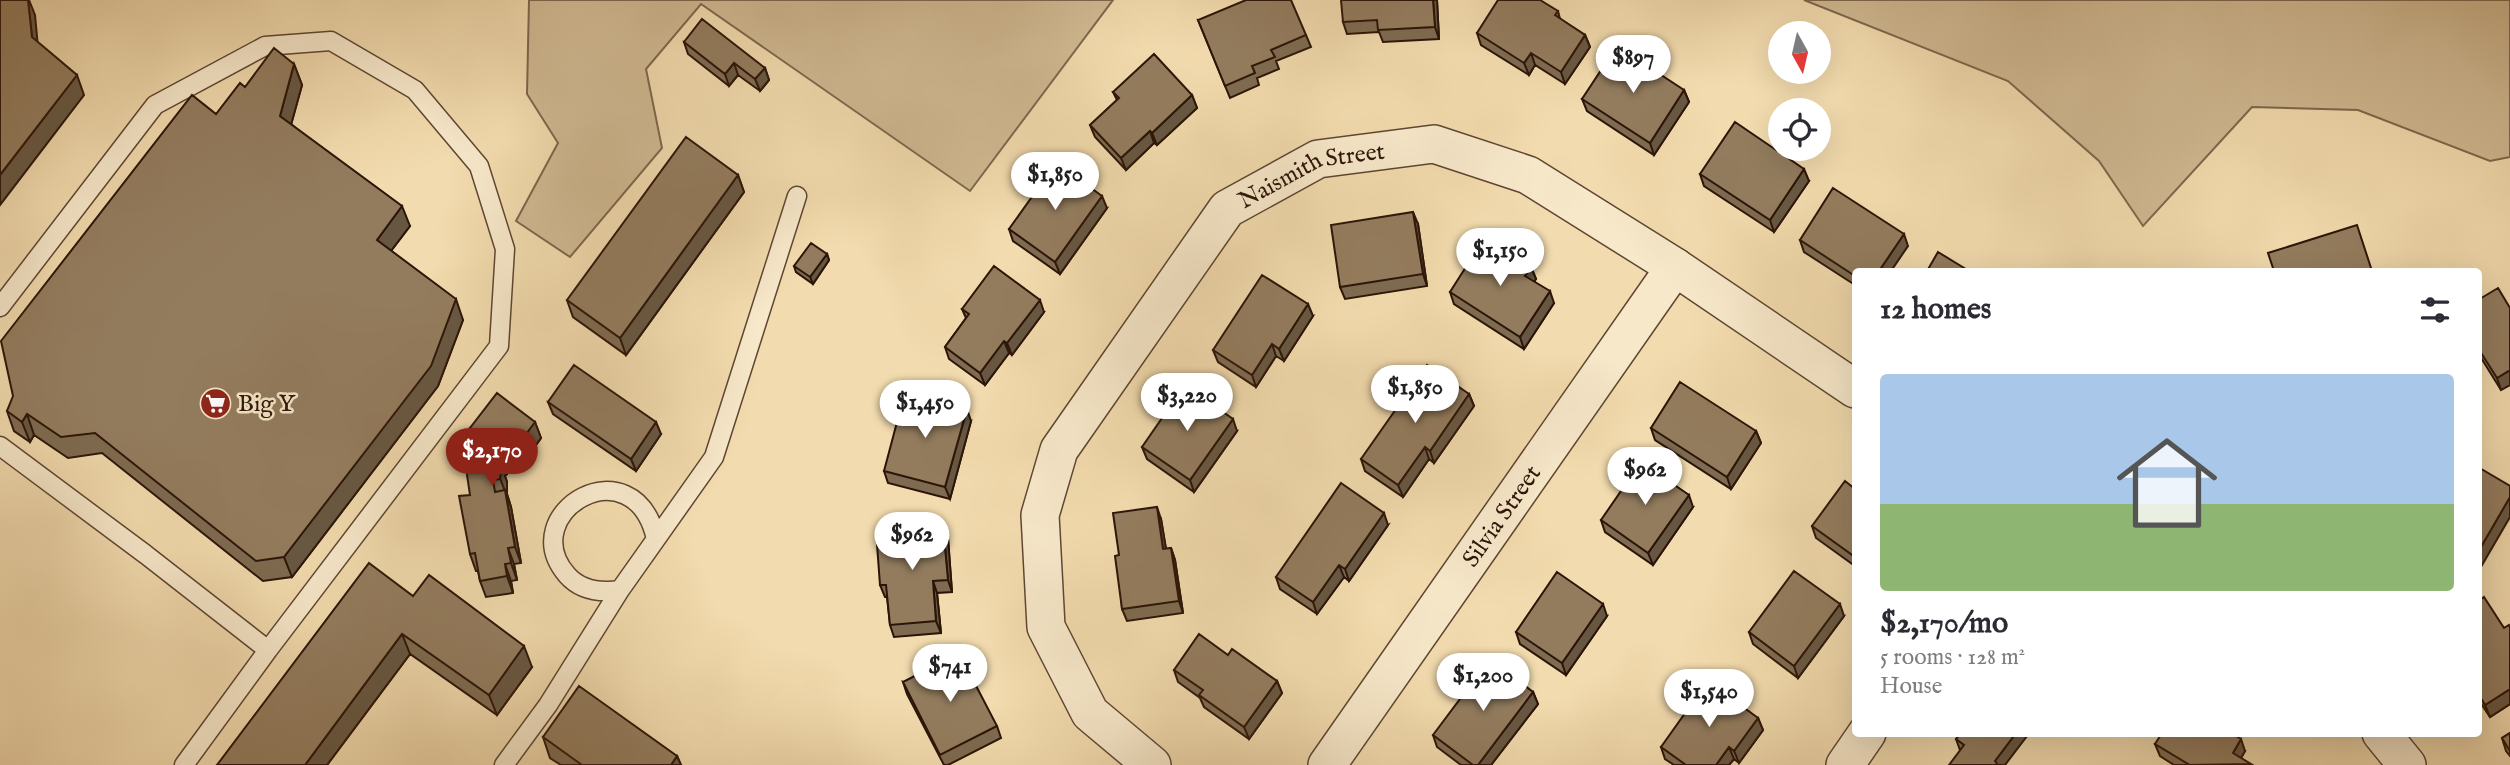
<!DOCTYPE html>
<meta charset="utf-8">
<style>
body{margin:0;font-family:"IM FELL English",serif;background:#f7f7f7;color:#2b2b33;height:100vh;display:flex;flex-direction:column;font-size:26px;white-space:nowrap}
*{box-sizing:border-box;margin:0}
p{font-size:23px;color:#7c7c81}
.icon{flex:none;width:38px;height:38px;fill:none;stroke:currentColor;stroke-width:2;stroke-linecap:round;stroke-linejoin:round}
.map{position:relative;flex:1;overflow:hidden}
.panel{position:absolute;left:1852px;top:268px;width:630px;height:469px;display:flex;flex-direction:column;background:#fff;border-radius:7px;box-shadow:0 7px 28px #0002}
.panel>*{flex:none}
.needle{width:46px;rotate:172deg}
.tools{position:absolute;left:1768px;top:21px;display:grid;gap:14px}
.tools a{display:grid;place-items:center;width:63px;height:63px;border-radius:50%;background:#fff;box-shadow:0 7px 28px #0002;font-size:35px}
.price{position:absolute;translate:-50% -60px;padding:0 16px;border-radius:24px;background:#fff;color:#222;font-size:23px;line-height:46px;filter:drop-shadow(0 2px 4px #0008)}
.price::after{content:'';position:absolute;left:50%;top:42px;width:21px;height:16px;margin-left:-10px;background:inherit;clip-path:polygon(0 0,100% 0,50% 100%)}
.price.on{background:#8f2418;color:#fff}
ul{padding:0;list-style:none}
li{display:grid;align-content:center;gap:14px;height:371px;padding:0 28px}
li span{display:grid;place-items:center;height:217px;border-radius:7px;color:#555}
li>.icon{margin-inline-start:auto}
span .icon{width:126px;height:126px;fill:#fffc;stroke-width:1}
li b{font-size:30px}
h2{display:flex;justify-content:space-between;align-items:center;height:84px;padding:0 28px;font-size:30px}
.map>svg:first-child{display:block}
</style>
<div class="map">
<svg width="2510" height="765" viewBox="0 0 2510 765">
<rect width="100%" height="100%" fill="#f2dbae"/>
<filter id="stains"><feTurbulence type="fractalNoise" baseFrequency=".00286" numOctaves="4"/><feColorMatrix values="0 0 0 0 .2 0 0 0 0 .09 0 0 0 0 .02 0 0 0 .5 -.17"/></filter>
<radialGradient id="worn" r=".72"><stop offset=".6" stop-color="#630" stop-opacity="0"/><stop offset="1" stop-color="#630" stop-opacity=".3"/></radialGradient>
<path fill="#d0b992" stroke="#7e674d" stroke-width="2" d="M529,0h584l-143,191 -269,-187 -55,65 16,79 -92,109 -54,-36 42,-78 -31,-49z
M1804,0h706v157l-20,4 -132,-51 -106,-3 -109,119 -44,-65 -91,-80z"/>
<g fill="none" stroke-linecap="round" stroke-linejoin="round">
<defs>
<path id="service" d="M0,307l155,-202 110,-59 66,-5 84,49 64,76 26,83 -6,97 -231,304
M0,446l145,108 123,96 -84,115
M620,590c-20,3 -39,1 -53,-15 -54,-63 67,-133 89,-36
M504,765l44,-60 72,-115 94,-133 83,-261"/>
<g id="minor">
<path d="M2381,733l26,32"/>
<path id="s1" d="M1152,765l-62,-52 -44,-86 -6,-112 19,-65 168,-241 91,-50 116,-15 94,31 147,92 180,122"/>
<path id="s2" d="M1327,765l348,-498"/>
<path d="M1845,765l22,-32"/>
</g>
</defs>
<use href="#service" stroke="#5e4632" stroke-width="21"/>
<use href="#minor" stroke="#5e4632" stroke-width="40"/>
<use href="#service" stroke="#f7e8ca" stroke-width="18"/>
<use href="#minor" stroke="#f7e8ca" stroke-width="37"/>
</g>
<path fill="#7e6b51" stroke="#2c1508" stroke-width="2" d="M1437,0l2,39 -56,3 -4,-10 -32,2 -4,-12z
M1558,11l2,8 25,16 5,12 -25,37 -30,-19 -6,10 -48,-30 -4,-12z
M1198,20l108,15 5,12 -35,14 3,8 -22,9 2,7 -29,13z
M684,42l81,26 4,12 -9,11 -22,-16 -9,11 -41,-32z
M294,64l8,21 -11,39 119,102 -19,25 72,69 -25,66 -146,191 -29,4 -161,-128 -34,5 -34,-23 -4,7 -16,-11 -7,-20 238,-324z
M1684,90l5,12 -35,53 -67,-44 -5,-12z
M1113,92l79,3 5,13 -40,37 -3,-2 -28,27 -31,-33 -5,-12 27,-25z
M1700,174l109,7 -35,51 -70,-46z
M738,175l6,17 -118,163 -53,-38 -6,-17z
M1107,208l-47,66 -47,-33 -4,-12z
M1418,224l9,62 -82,13 -5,-12z
M1800,240l108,6 -53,25v14l-51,-33z
M827,254l2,6 -16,24 -17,-12 -2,-6z
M1531,267l5,12 -2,2 20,22 -30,46 -70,-45 -4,-12z
M2478,300l23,90 -23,-37z
M962,309l82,3 -32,43 -3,-2 -24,32 -36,-26 -4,-12 21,-29z
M1313,316l-29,45 -8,-5 -20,31 -38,-25 -5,-12z
M1469,394l5,12 -40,57 -5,-4 -26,38 -38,-26 -4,-12z
M548,402l113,32 -25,37 -83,-57z
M971,421l-21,78 -62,-16 -4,-12z
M535,422l6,16 -24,33 -4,-4 -8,9 2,6v12l4,13 10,56 -7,1 3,16 -6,1 2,12 -27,4 -6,-16 -2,-10h-2l-6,-17v-59l8,-49 -2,-2 -6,-16z
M1651,428l105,3 5,12 -30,46 -76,-49z
M1237,431l-43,61 -47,-33 -5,-12z
M1855,489v77l-39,-28 -4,-12z
M1693,507l-40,58 -48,-33 -4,-12z
M1161,519l5,30 5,-1 4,12 8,53 -56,8 -5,-12 -3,-54z
M1388,525l-39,56 -5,-4 -27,37 -37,-25 -4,-12z
M943,526l5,12 4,54 -15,1 4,40 -47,4 -4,-12 -3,-28h-2l-5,-12z
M413,596l119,71 -35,48 -87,-61 -83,111h-110z
M2478,601l26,27 6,-1v77l-20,13 -12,-18z
M1607,616l-41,59 -46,-31 -4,-12z
M1844,616l-46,62 -45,-34 -4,-12z
M1228,655l49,26 5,12 -33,46 -45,-32 -4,-9 -22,-16 -4,-12z
M903,682l94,44 4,12 -53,27h-4l-37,-71z
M1533,692l5,12 -47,61h-30l-24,-18 -4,-12z
M1758,718l5,12 -24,33 -5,-4 -5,6h-55l-9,-6 -4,-12z
M1961,733h65l1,3 -67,14 -4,-11z
M2510,733v23l-4,-5 -4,-13z
M543,737l134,19 4,9h-120l-11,-7z
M2155,744l90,7 -4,7 10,7h-77l-14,-9z"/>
<path fill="#675742" stroke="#2c1508" stroke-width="2" d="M28,0h1l6,15 4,43 -7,-21z
M1433,0h4l2,39 -4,-12z
M1585,35l5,12 -25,37 -4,-12z
M1531,53l4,12 -6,10 -5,-12z
M734,63l4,12 -9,11 -4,-12z
M294,64l8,21 -14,51 -8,-20z
M765,68l4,12 -9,11 -5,-12z
M77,75l7,20 -84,110v-30z
M1684,90l5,12 -35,53 -4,-12z
M1192,95l5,13 -40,37 -5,-12z
M1150,131l4,12 -28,27 -5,-12z
M1804,169l5,12 -35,51 -4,-12z
M738,175l6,17 -118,163 -6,-17z
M1102,196l5,12 -47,66 -5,-12z
M402,206l8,20 -26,34 -7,-20z
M1413,212l5,12 9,62 -4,-12z
M1904,234l4,12 -17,25h-12z
M827,254l2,6 -16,24 -3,-7z
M1531,267l5,12 -6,9 -5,-12z
M1550,291l4,12 -30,46 -4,-12z
M456,299l7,21 -25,66 -146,191 -8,-20z
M1040,300l4,12 -32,43 -5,-12z
M1308,304l5,12 -29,45 -5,-12z
M1004,341l5,12 -24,32 -5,-12z
M1272,344l4,12 -20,31 -4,-12z
M2510,370v15l-9,5 -4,-12z
M1469,394l5,12 -40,57 -4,-12z
M967,409l4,12 -21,78 -5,-12z
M27,414l7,21 -4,7 -8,-20z
M1233,419l4,12 -43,61 -4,-12z
M535,422l6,16 -24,33 -6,-17z
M656,422l5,12 -25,37 -5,-12z
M1756,431l5,12 -30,46 -4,-12z
M1425,447l4,12 -26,38 -5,-12z
M507,450l6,17 -8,9 2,6v12l4,13 10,56 -6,-16 -9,-53 -11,-29z
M1689,495l4,12 -40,58 -5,-12z
M2510,497v20l-32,55v-20z
M1157,507l4,12 7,42 -5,-12z
M1384,513l4,12 -39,56 -4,-12z
M943,526l5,12 4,54 -4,-12z
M508,548l6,16 3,16 -6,-17z
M1171,548l4,12 8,53 -4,-12z
M505,564l6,17 2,12 -6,-17z
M1339,565l5,12 -27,37 -4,-12z
M933,581l4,12 4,40 -5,-12z
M1603,604l4,12 -41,59 -4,-12z
M1840,604l4,12 -46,62 -4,-12z
M402,634l8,20 -83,111h-22z
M524,646l8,21 -35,48 -8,-20z
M1277,681l5,12 -33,46 -5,-12z
M2510,689v15l-20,13 -5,-12z
M1533,692l5,12 -47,61h-13z
M1758,718l5,12 -24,33 -5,-12z
M2016,733h10l1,3 -22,29h-9l-1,-4z
M2241,739l4,12 -8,14 -4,-12z
M1729,747l5,12 -5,6h-13z
M677,756l4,9h-10z"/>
<path fill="#937c5e" stroke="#2c1508" stroke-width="2" d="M0,0h28l4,37 45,38 -77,100z
M1246,0h45l15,35 -35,15 4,7 -23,9 3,7 -30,13 -27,-66z
M1341,0h92l2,27 -57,3 -1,-10 -34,2z
M1498,0h42l18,11 -3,4 30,20 -24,37 -30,-19 -7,10 -47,-30z
M702,19l63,49 -10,11 -21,-16 -9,11 -41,-32z
M1617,46l67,44 -34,53 -68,-44z
M274,48l20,16 -14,52 122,90 -25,34 79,59 -25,67 -147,191 -28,4 -161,-128 -34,4 -34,-23 -5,8 -15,-11 6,-15 -12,-55 191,-246 24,19 24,-31 5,4z
M1154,54l38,41 -40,38 -2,-2 -29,27 -31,-33 29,-27 -6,-6z
M1735,122l69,47 -34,51 -70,-46z
M686,137l52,38 -118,163 -53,-38z
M1056,163l46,33 -47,66 -46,-33z
M1833,188l71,46 -25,37h-24v5l-55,-36z
M1413,212l10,62 -83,13 -9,-62z
M2357,225l15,46h-98l-6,-18z
M1485,237l46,30 -6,9 25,15 -30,46 -70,-45z
M811,243l16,11 -17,23 -16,-11z
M1938,252l31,19h-42z
M994,266l46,34 -33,43 -3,-2 -24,32 -35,-26 24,-33 -7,-5z
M1262,275l46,29 -29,45 -7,-5 -20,31 -39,-25z
M2498,288l12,20v62l-13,8 -19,-30v-48z
M574,365l82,57 -25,37 -83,-57z
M1427,365l42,29 -39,57 -5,-4 -27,38 -37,-26z
M1680,382l76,49 -29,46 -76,-49z
M1185,385l48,34 -43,61 -48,-33z
M905,392l62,17 -22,78 -61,-16z
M497,393l38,29 -24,32 -4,-4 -12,15h6l-1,14 -7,1 2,12 10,-2 10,57 -7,1 3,15 -6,1 2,12 -27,5 -5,-28 -5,1 -11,-58 11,-1 -3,-20 1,-7 7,-17 9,-13 -14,-10z
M1641,462l48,33 -41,58 -47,-33z
M2478,467l32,19v11l-32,55z
M1845,481l10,8v68l-43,-31z
M1341,483l43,30 -39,56 -6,-4 -26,37 -37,-25z
M1157,507l6,42 8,-1 8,53 -57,8 -7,-53 4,-1 -6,-42z
M943,526l5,54 -15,1 3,40 -46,4 -4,-40h-6l-4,-54z
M369,563l44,33 16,-21 95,71 -35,49 -87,-61 -97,131h-88z
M1794,571l46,33 -46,62 -45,-34z
M1557,572l46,32 -41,59 -46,-31z
M2484,597l20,31 5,-3 1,2v62l-25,16 -7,-12v-92z
M1199,634l29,21 4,-6 45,32 -33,46 -45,-32 4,-5 -29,-20z
M959,653l38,73 -57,29 -37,-73z
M1490,659l43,33 -55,73h-5l-40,-30z
M1708,681l50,37 -24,33 -5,-4 -13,18h-30l-25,-18z
M579,686l98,70 -6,9h-89l-39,-28z
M1961,733h55l-21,28 3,4h-49l15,-20 -8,-6z
M2162,733h69l10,6 -8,14 18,11 -64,1 1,-1 -33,-20z
M2510,733v18l-8,-13z"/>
<defs>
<symbol id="supermarket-disc" viewBox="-11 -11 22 22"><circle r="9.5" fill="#8f2418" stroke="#f7e8ca"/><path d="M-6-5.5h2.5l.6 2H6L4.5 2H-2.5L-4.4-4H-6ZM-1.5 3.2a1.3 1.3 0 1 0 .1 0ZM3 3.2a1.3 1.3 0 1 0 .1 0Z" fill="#fff"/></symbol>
</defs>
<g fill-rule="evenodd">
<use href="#supermarket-disc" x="198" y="386" width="35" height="35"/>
</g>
<g text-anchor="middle" stroke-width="5" stroke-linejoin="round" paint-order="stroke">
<g font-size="24" fill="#2c1508" stroke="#f7e8ca">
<text dy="8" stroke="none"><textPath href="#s1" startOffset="744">Naismith Street</textPath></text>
<text dy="8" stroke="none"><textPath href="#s2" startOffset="304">Silvia Street</textPath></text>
</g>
<g font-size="24" fill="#2c1508" stroke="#f7e8ca" text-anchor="start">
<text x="238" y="411">Big Y</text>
</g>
</g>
<rect width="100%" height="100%" filter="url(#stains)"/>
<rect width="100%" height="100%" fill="url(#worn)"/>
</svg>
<div class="tools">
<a><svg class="needle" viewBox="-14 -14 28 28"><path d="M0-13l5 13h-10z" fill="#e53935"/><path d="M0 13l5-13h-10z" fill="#7c7c81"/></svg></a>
<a><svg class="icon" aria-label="locate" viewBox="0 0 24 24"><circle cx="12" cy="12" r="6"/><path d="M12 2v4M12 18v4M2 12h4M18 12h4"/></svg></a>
</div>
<b class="price" style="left:1633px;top:95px">$897</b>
<b class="price" style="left:1055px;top:212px">$1,850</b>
<b class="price" style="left:1500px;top:288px">$1,150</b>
<b class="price" style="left:1415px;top:425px">$1,850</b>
<b class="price" style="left:1187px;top:433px">$3,220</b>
<b class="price" style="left:925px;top:440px">$1,450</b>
<b class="price on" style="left:492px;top:488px">$2,170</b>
<b class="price" style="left:1645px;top:507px">$962</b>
<b class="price" style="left:912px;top:572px">$962</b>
<b class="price" style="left:950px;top:704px">$741</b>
<b class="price" style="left:1483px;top:713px">$1,200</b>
<b class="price" style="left:1709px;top:729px">$1,540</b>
<section class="panel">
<h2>12 homes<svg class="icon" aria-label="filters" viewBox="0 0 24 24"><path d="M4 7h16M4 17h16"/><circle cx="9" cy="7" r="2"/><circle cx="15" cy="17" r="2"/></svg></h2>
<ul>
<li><span style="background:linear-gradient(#a9c7e8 60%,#8fb573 0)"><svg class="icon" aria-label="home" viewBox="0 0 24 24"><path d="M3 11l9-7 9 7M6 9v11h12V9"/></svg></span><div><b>$2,170/mo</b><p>5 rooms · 128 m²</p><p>House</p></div></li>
</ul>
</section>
</div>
